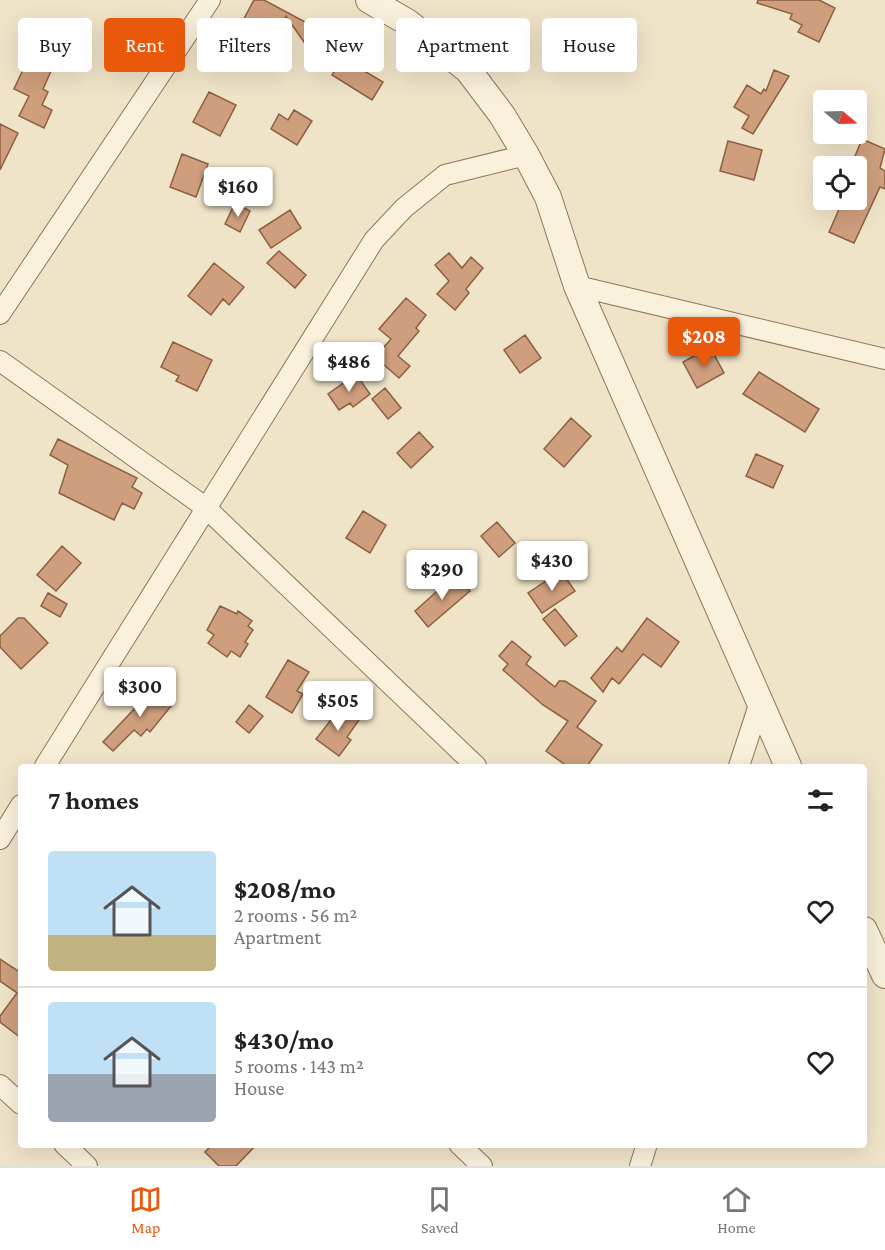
<!DOCTYPE html>
<meta charset="utf-8">
<style>
body{margin:0;font-family:"Crimson Pro",serif;background:#f2f2f2;color:#222;height:100vh;display:flex;flex-direction:column;font-size:22px;white-space:nowrap}
*{box-sizing:border-box;margin:0}
p{font-size:20px;color:#767676}
.icon{flex:none;width:33px;height:33px;fill:none;stroke:currentColor;stroke-width:2;stroke-linecap:round;stroke-linejoin:round}
.map{position:relative;flex:1;overflow:hidden}
.drawer{position:absolute;left:18px;top:764px;width:849px;height:384px;display:flex;flex-direction:column;background:#fff;border-radius:6px;box-shadow:0 6px 24px #0002}
.drawer>*{flex:none}
.top-card{position:absolute;left:18px;top:18px;width:849px;height:54px;display:flex;gap:12px}
.needle{width:39px;rotate:109deg}
.tools{position:absolute;left:813px;top:90px;display:grid;gap:12px}
.tools a{display:grid;place-items:center;width:54px;height:54px;border-radius:6px;background:#fff;box-shadow:0 6px 24px #0002;font-size:30px}
.price{position:absolute;translate:-50% -51px;padding:0 14px;border-radius:6px;background:#fff;color:#222;font-size:20px;line-height:39px;filter:drop-shadow(0 2px 3px #0008)}
.price::after{content:'';position:absolute;left:50%;top:36px;width:18px;height:14px;margin-left:-9px;background:inherit;clip-path:polygon(0 0,100% 0,50% 100%)}
.price.on{background:#ea580c;color:#fff}
ul{padding:0;list-style:none}
li{display:flex;align-items:center;gap:18px;height:150px;padding:0 30px}
li+li{border-top:2px solid #e0e0e0}
li span{display:grid;place-items:center;flex:none;width:168px;height:120px;border-radius:6px;color:#555}
li>.icon{margin-inline-start:auto}
span .icon{width:72px;height:72px;fill:#fffc;stroke-width:1}
li b{font-size:26px}
h2{display:flex;justify-content:space-between;align-items:center;height:72px;padding:0 30px;font-size:26px}
.pill{padding:0 21px;border-radius:6px;background:#fff;box-shadow:0 6px 24px #0002;font-size:21px;line-height:54px}
.pill.on{background:#ea580c;color:#fff}
.tab-bar{display:flex;justify-content:space-around;align-items:center;height:84px;border-top:2px solid #e0e0e0;background:#fff;font-size:16px;color:#767676}
.tab-bar a{display:grid;justify-items:center;gap:3px}
.tab-bar .on{color:#ea580c}
.map>svg:first-child{display:block}
</style>
<div class="map">
<svg width="885" height="1166" viewBox="0 0 885 1166">
<rect width="100%" height="100%" fill="#f0e4c8"/>
<path fill="#cf9f7d" stroke="#8d5f41" stroke-width="1.5" d="M254,0h10l41,22 16,1 5,12 -4,9 -16,1 -20,-29 -21,40 -32,-17z
M758,0h61l16,8 -16,34 -21,-10 4,-7 -12,-6 2,-5 -35,-11z
M29,57l24,10 -10,22 5,3 -6,13 10,5 -8,18 -25,-12 10,-20 -15,-7z
M342,58l41,24 -11,18 -40,-25z
M774,70l15,6 -36,58 -11,-6 7,-12 -15,-9 13,-22 14,9 3,-5 2,2z
M209,92l27,13 -16,31 -27,-14z
M294,110l18,11 -15,24 -26,-16 8,-15 9,6z
M0,124l18,9 -18,37z
M862,139l23,10 -5,19 5,3v18l-5,-2 -26,56 -25,-11 14,-32h13v-34h-5z
M728,141l34,9 -8,30 -34,-9z
M182,154l26,10 -12,33 -26,-10z
M235,203l15,8 -10,21 -15,-8z
M290,210l11,18 -30,20 -12,-18z
M279,251l27,24 -11,13 -28,-25z
M449,253l13,15 9,-11 12,11 -17,21 3,4 -14,17 -18,-16 12,-13 -14,-16z
M214,263l30,24 -15,18 -6,-6 -12,16 -23,-19z
M406,298l20,17 -10,13 3,3 -21,25 12,10 -11,12 -24,-21 16,-18 -12,-10z
M525,335l16,23 -21,15 -16,-23z
M173,342l39,18 -15,31 -21,-10 3,-5 -18,-9z
M710,347l14,26 -27,15 -14,-26z
M759,372l60,37 -14,23 -62,-38z
M356,374l14,20 -17,13 -3,-4 -11,7 -11,-16z
M385,388l16,20 -13,11 -16,-20z
M571,418l20,18 -27,31 -20,-18z
M419,432l14,15 -22,21 -14,-15z
M58,439l79,39 -5,9 10,6 -8,16 -12,-6 -8,17 -55,-27 9,-28 -18,-10z
M756,454l27,12 -10,22 -27,-12z
M363,511l23,14 -16,28 -24,-15z
M497,522l18,21 -16,14 -18,-21z
M62,546l19,17 -25,28 -19,-16z
M561,571l14,20 -33,22 -14,-20z
M455,575l15,16 -42,36 -13,-16z
M48,593l19,11 -7,13 -19,-11z
M220,606l17,8 1,-3 14,10 -4,5 5,4 -8,12 3,2 -8,13 -9,-6 -4,6 -19,-14 6,-8 -7,-5z
M555,609l22,27 -12,10 -22,-27z
M18,618h6l24,25 -27,26 -21,-22v-11z
M647,618l32,24 -18,25 -18,-13 -24,30 -7,-6 -9,14 -12,-14 26,-31 5,5z
M512,641l19,16 -5,7 29,23 4,-6h6l31,20 -19,26 25,18 -15,21h-20l-21,-15 22,-30 -25,-16 -40,-35 5,-6 -9,-8z
M288,660l21,12 -12,19 6,3 -11,19 -26,-16z
M150,685l21,21 -21,26 -3,-3 -6,7 -7,-6 -21,21 -10,-9 35,-37 -4,-3z
M249,705l14,11 -14,17 -13,-11z
M341,707l18,13 -12,17 4,3 -12,16 -23,-17z
M0,959l21,14v65l-21,-16v-6l17,-23 -17,-12z
M213,1144h44l-21,22h-17l-14,-14z"/>
<g fill="none" stroke-linecap="round" stroke-linejoin="round">
<defs>
<path id="minor" d="M577,286l308,73
M0,314l210,-314
M0,361l205,146 271,259
M45,766l329,-526 30,-32 41,-33 81,-20
M739,766l20,-61
M0,839l21,-34
M0,1085l21,19
M64,1144l23,22
M459,1144l23,22
M640,1166l7,-22"/>
<path id="tertiary" d="M369,0l38,22 61,48 34,45 24,40 22,42 29,89 211,480
M864,930l21,45"/>
</defs>
<use href="#minor" stroke="#8d765c" stroke-width="22"/>
<use href="#tertiary" stroke="#8d765c" stroke-width="28"/>
<use href="#minor" stroke="#faf1dc" stroke-width="20"/>
<use href="#tertiary" stroke="#faf1dc" stroke-width="26"/>
</g>
</svg>
<div class="tools">
<a><svg class="needle" viewBox="-14 -14 28 28"><path d="M0-13l5 13h-10z" fill="#e53935"/><path d="M0 13l5-13h-10z" fill="#767676"/></svg></a>
<a><svg class="icon" aria-label="locate" viewBox="0 0 24 24"><circle cx="12" cy="12" r="6"/><path d="M12 2v4M12 18v4M2 12h4M18 12h4"/></svg></a>
</div>
<b class="price" style="left:238px;top:218px">$160</b>
<b class="price on" style="left:704px;top:368px">$208</b>
<b class="price" style="left:349px;top:393px">$486</b>
<b class="price" style="left:552px;top:592px">$430</b>
<b class="price" style="left:442px;top:601px">$290</b>
<b class="price" style="left:140px;top:718px">$300</b>
<b class="price" style="left:338px;top:732px">$505</b>
<div class="top-card">
<a class="pill">Buy</a>
<a class="pill on">Rent</a>
<a class="pill">Filters</a>
<a class="pill">New</a>
<a class="pill">Apartment</a>
<a class="pill">House</a>
</div>
<section class="drawer">
<h2>7 homes<svg class="icon" aria-label="filters" viewBox="0 0 24 24"><path d="M4 7h16M4 17h16"/><circle cx="9" cy="7" r="2"/><circle cx="15" cy="17" r="2"/></svg></h2>
<ul>
<li><span style="background:linear-gradient(#bfe0f5 70%,#c2b280 0)"><svg class="icon" aria-label="home" viewBox="0 0 24 24"><path d="M3 11l9-7 9 7M6 9v11h12V9"/></svg></span><div><b>$208/mo</b><p>2 rooms · 56 m²</p><p>Apartment</p></div><svg class="icon" aria-label="heart" viewBox="0 0 24 24"><path d="M12 20l-8-8c-3-5 5-10 8-4 3-6 11-1 8 4z"/></svg></li>
<li><span style="background:linear-gradient(#bfe0f5 60%,#9aa5b1 0)"><svg class="icon" aria-label="home" viewBox="0 0 24 24"><path d="M3 11l9-7 9 7M6 9v11h12V9"/></svg></span><div><b>$430/mo</b><p>5 rooms · 143 m²</p><p>House</p></div><svg class="icon" aria-label="heart" viewBox="0 0 24 24"><path d="M12 20l-8-8c-3-5 5-10 8-4 3-6 11-1 8 4z"/></svg></li>
</ul>
</section>
</div>
<nav class="tab-bar">
<a class="on"><svg class="icon" aria-label="map" viewBox="0 0 24 24"><path d="M3 6l6-2 6 2 6-2v14l-6 2-6-2-6 2zM9 4v14M15 6v14"/></svg>Map</a>
<a><svg class="icon" aria-label="saved" viewBox="0 0 24 24"><path d="M7 4h10v16l-5-4-5 4z"/></svg>Saved</a>
<a><svg class="icon" aria-label="home" viewBox="0 0 24 24"><path d="M3 11l9-7 9 7M6 9v11h12V9"/></svg>Home</a>
</nav>
